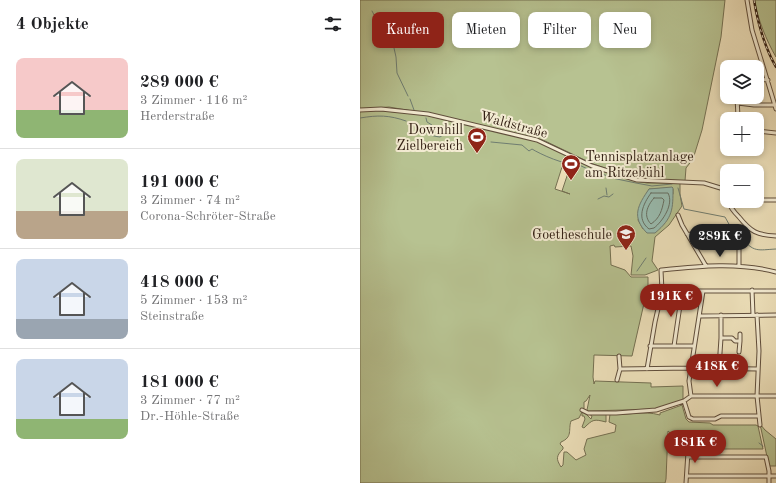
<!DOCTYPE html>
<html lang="de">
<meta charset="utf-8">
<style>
body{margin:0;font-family:"Old Standard TT",serif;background:#f2f2f2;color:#202124;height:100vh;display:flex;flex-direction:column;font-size:15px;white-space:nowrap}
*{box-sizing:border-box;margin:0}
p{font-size:13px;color:#757577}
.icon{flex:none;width:22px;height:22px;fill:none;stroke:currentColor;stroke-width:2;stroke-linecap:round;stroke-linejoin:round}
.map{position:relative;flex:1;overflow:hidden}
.panel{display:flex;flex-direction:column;background:#fff;width:360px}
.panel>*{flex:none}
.banner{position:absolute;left:12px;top:12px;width:344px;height:36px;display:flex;gap:8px}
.buttons{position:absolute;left:360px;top:60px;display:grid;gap:8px}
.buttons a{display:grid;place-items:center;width:44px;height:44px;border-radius:8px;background:#fff;box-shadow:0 2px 6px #0003;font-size:20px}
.price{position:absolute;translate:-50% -34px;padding:0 9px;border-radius:14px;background:#8f2418;color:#fff;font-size:13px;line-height:26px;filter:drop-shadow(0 1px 2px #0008)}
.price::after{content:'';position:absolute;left:50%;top:24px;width:12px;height:9px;margin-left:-6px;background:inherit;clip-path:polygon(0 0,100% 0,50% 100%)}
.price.selected{background:#222;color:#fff}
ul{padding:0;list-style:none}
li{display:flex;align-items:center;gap:12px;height:100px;padding:0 16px}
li+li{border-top:1px solid #e0e0e0}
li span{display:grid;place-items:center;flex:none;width:112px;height:80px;border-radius:8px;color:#555}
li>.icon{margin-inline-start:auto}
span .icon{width:48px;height:48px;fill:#fffc;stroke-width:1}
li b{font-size:17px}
h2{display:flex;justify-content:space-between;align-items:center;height:48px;padding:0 16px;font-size:17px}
.chip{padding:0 14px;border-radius:8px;background:#fff;box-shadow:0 2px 6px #0003;font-size:14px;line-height:36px}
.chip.selected{background:#8f2418;color:#fff}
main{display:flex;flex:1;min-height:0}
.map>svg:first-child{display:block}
</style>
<main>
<section class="panel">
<h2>4 Objekte<svg class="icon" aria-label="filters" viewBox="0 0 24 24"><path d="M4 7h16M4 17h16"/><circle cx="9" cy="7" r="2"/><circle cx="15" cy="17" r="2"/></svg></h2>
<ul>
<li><span style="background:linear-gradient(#f6c9c9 65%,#8fb573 0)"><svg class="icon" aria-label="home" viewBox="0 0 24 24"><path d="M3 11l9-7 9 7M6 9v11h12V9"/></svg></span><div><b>289 000 €</b><p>3 Zimmer · 116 m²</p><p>Herderstraße</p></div></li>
<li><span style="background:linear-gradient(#dfe7d0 65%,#b9a48a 0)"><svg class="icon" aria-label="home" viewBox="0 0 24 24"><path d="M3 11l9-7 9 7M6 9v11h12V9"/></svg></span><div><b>191 000 €</b><p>3 Zimmer · 74 m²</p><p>Corona-Schröter-Straße</p></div></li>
<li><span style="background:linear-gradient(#c9d6e8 75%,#9aa5b1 0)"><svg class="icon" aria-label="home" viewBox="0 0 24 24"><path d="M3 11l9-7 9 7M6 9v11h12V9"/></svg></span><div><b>418 000 €</b><p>5 Zimmer · 153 m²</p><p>Steinstraße</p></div></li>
<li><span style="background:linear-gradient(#c9d6e8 75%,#8fb573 0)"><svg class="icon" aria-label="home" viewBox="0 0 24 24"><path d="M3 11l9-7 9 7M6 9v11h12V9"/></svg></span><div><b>181 000 €</b><p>3 Zimmer · 77 m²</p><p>Dr.-Höhle-Straße</p></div></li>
</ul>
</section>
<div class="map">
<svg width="416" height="483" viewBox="0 0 416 483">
<rect width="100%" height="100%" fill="#ede0ba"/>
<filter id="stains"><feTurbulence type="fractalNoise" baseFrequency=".005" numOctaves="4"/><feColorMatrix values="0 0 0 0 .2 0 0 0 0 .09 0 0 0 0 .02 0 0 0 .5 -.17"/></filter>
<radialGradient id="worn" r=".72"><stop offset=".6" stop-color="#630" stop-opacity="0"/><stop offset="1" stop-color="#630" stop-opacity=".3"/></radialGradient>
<path fill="#b7c291" stroke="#747052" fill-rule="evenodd" d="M0,0h365l-4,37 -19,93 -9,29 -7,9 -1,13 -43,-2 -17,-4 -32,-11 -50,-24 -119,-27 -35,-6 -29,2z
M394,0h22v57c-10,-17 -18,-38 -22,-57z
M12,110l49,4 108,25 16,5 39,19 52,18 11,2h33v11l2,12 -13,19 -14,12 -3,24 6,9 -13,5h-14l2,-19 -2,-10 -16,1 -1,-2 -4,1 1,19 14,5 6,7h17v22h-3l-13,57 -38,-1 -1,22 1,7 1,-3 56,2v4l32,-1v14l-27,9 -68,2 -1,-1 3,-15 -4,6 -2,1v6l-5,10 -8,3c-3,9 2,16 -10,21l-1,2 3,3v2c-7,7 -7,10 -2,18l2,-2 1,-13h3l9,8 10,-5 -2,-6 3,-10 28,-7 1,-7 -7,-3 1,-8c16,2 33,-4 50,1v-2l22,-8 4,14 3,3 21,1 3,2h43l2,1 5,23h-66l-13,-4 -16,-14 -2,48 -1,4h-305v-372zM205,165l9,4 -4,-2 -8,24 8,3 -15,-5 7,-22zM309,188l4,1v5l-30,35 -5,-9 11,-31z
M222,412l4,2 5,5 1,-3 -3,-2h17v8c-12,-3 -13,-3 -22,6l-2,-1 3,-8 -1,-3h-2z
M400,424l5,6 11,9v27h-7z"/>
<path fill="#99bdb1" stroke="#6f7d71" d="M312,187l1,1c0,21 0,30 -18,45h-8c-16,-16 -9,-28 2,-44z"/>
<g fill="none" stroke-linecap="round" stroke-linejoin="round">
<path stroke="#656e62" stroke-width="1" d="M291,193h17c6,11 -5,28 -14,35l-5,1c-13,-10 -6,-25 2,-36z
M294,198h8l2,2c-2,10 -4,18 -13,24 -8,-8 -4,-18 3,-26z"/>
<path stroke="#6f7d71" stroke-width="1" d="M12,11l17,32 5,5 2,9 1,16 11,23
M50,99l4,11
M0,118c18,-3 29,-3 46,3
M66,118l1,4 5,3v2l3,2 3,-1 2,3 4,1 3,-1
M60,126c3,8 12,10 20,11l7,-5 17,1
M110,136l13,5
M131,142l31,3 7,6 3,-2c8,5 34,17 45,15l15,7 3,3 10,1 7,3 24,5 16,3 20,-2
M246,188l1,7
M318,188l6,21 41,8 5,9 4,2 5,5
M238,199l6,-3 5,1 4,-3
M381,237c13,16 16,13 35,12
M277,271l9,-13
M399,443l4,3"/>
<defs>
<path id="minor" d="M387,0l5,30 24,79
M397,79l11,1
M377,97l1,20
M378,103l16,2h21
M0,110l21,-1 47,5 109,26 55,26 45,14 67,3 23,7
M397,131l19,2
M397,200h19
M368,201c2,6 6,11 11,16 12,15 18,18 37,19
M318,215l4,10 24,41
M327,234l52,2v30
M379,236l9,-8
M392,290l1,25
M302,291h114
M397,315l2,36 -2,45 3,29
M340,316l76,-1
M361,338h11l3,3h5l-1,11
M380,341v-7
M290,346h44
M314,346l8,-54
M259,356l1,13
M359,368l2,-30v-23
M287,369l8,-47 7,-31 -1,-21c39,-4 77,-8 115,2
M257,380l3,-11 71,-1 67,1
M331,396l-2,-15 14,-90
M324,401l5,16 4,2h22l6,-3h37
M222,410l6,3h28l40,-3 28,-9 7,-5h85
M328,457h78l3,14v12
M327,476h89
M326,483l2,-31"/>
</defs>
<use href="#minor" stroke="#604e3c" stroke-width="5"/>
<use href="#minor" stroke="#f3ebd2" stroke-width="3"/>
<defs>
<path id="rail" d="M394,0c4,24 10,46 22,67"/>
</defs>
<use href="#rail" stroke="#311e12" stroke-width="2.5"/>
<use href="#rail" stroke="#f3ebd2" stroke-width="1" stroke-dasharray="3" stroke-linecap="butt"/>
</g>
<defs>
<symbol id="stadium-pin" viewBox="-11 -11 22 30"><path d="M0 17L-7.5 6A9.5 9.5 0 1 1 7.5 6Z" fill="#8f2418" stroke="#f3ebd2"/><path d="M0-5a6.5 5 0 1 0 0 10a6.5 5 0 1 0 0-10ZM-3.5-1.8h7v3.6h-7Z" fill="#fff"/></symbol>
<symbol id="school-pin" viewBox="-11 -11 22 30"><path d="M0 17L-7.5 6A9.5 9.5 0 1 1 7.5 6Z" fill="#8f2418" stroke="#f3ebd2"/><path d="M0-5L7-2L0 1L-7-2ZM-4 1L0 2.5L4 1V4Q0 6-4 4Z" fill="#fff"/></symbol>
</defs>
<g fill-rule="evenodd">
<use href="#stadium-pin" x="106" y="126" width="22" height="30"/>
<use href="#stadium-pin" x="200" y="153" width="22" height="30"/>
<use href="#school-pin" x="255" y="223" width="22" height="30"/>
</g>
<g text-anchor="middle" stroke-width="4" stroke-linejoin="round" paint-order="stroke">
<g font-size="14" fill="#311e12" stroke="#f3ebd2">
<text transform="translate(154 124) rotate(15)" y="5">Waldstraße</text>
</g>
<g font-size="14" fill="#311e12" stroke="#f3ebd2" text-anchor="end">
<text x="103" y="134">Downhill<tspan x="103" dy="16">Zielbereich</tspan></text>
<text x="225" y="161" text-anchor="start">Tennisplatzanlage<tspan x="225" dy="16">am Ritzebühl</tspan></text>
<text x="252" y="239">Goetheschule</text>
</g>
</g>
<rect width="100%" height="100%" filter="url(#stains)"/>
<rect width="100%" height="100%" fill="url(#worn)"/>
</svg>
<div class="buttons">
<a><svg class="icon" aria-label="layers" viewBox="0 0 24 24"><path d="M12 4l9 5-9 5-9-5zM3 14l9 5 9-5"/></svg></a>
<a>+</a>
<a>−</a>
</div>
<b class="price selected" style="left:360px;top:258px">289K €</b>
<b class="price" style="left:311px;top:318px">191K €</b>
<b class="price" style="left:357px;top:388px">418K €</b>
<b class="price" style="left:335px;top:464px">181K €</b>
<div class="banner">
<a class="chip selected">Kaufen</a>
<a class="chip">Mieten</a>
<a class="chip">Filter</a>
<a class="chip">Neu</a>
</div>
</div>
</main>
